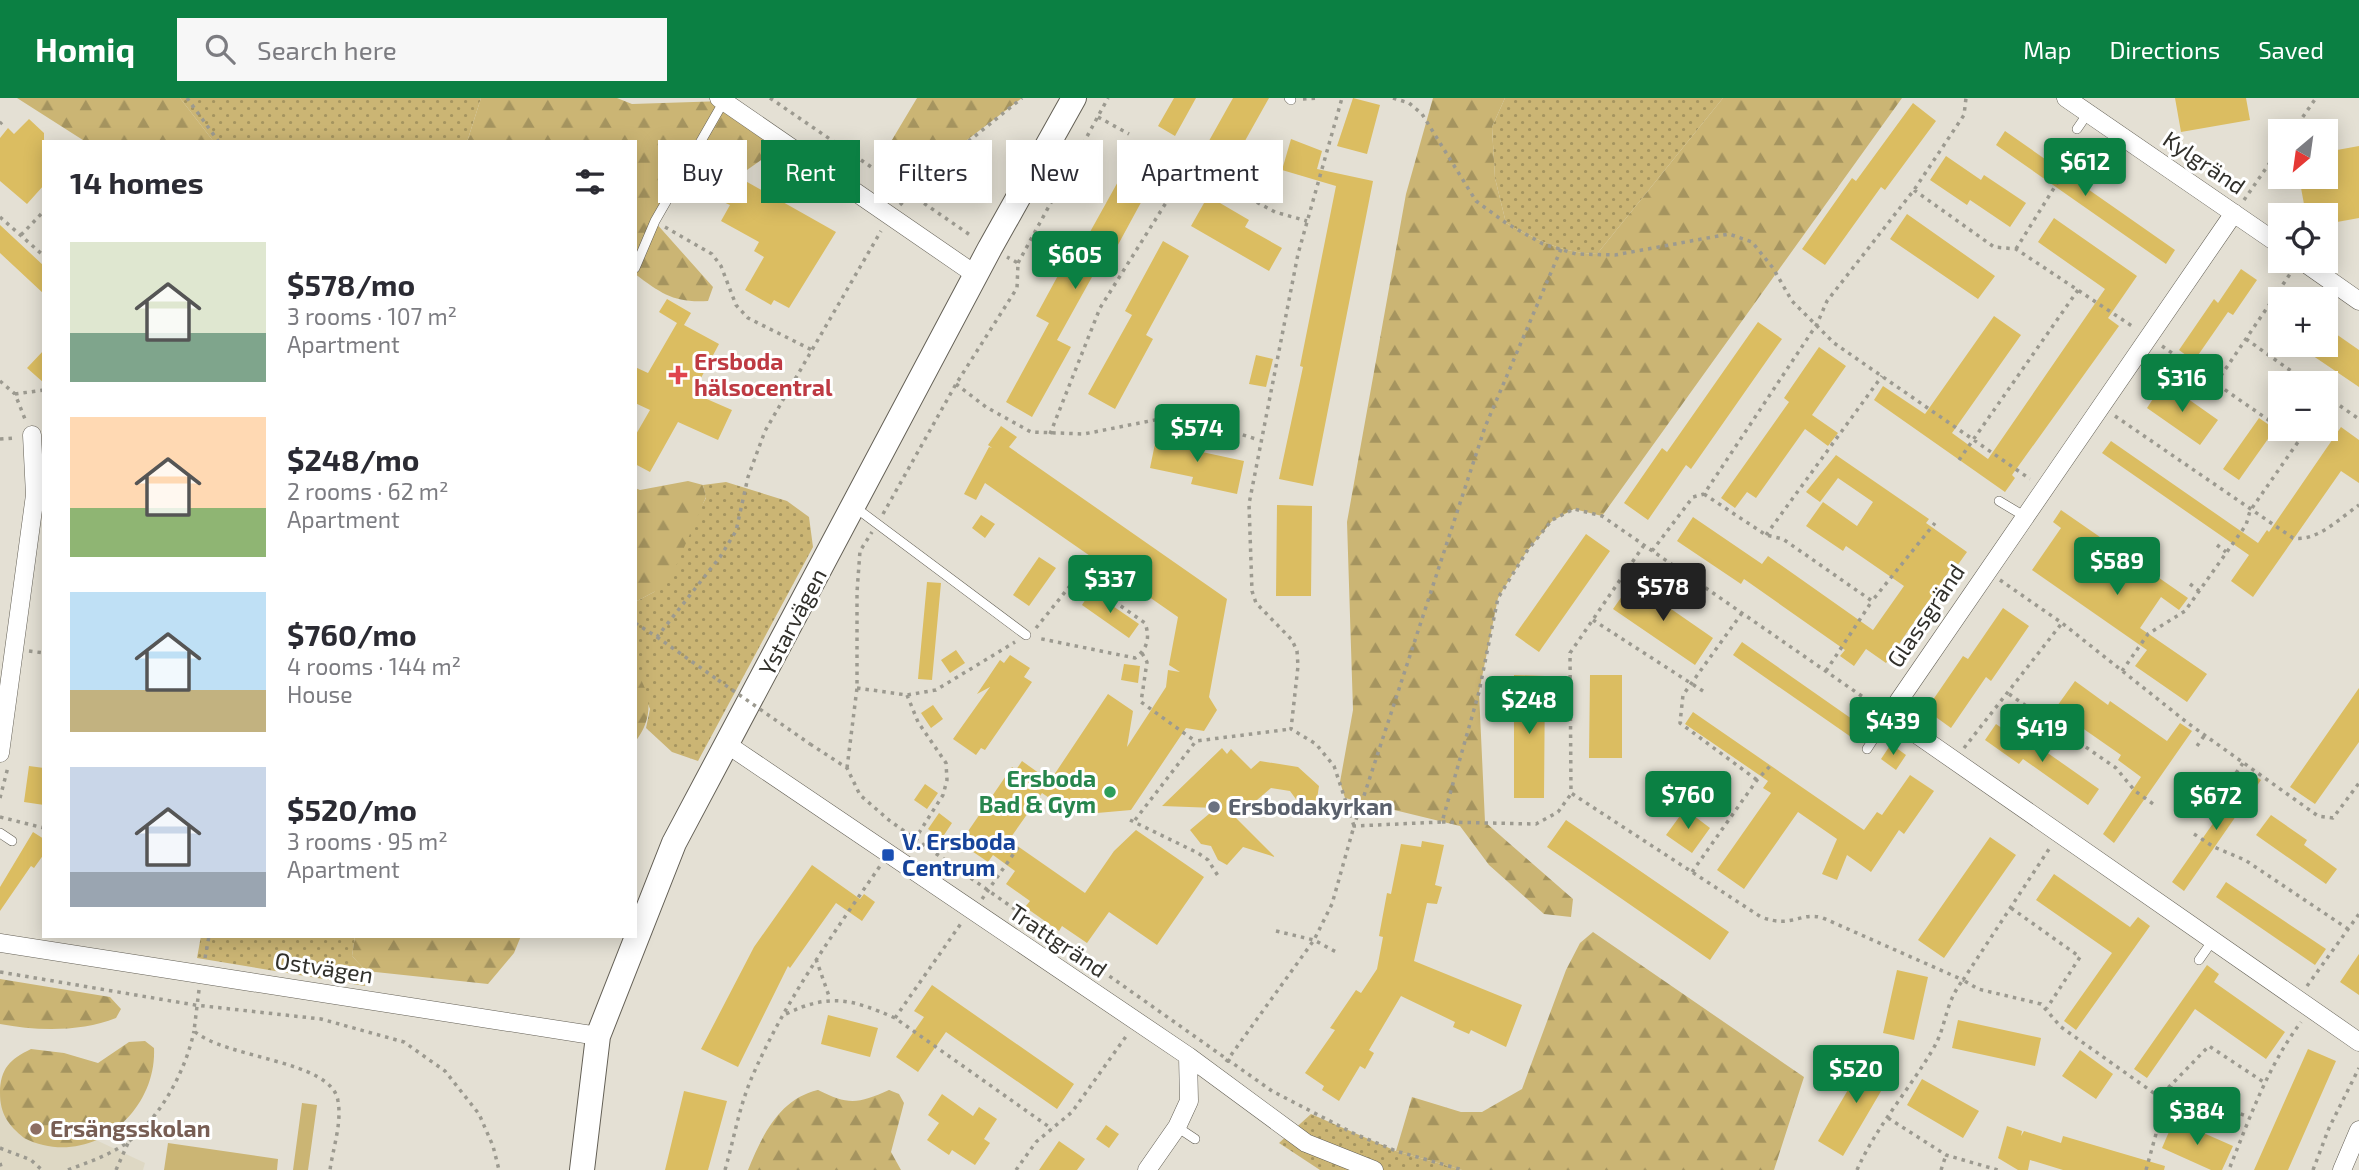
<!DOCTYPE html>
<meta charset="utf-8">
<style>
body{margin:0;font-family:"Exo 2",sans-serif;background:#f7f7f7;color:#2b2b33;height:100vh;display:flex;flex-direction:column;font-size:26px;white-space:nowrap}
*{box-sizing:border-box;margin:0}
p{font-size:23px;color:#7c7c81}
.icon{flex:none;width:38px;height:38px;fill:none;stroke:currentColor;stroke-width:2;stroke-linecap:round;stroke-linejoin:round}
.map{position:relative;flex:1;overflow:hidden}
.drawer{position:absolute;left:42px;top:42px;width:595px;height:798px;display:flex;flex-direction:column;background:#fff;border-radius:0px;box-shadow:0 4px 18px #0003}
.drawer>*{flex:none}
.banner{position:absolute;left:658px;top:42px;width:665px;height:63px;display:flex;gap:14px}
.needle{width:46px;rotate:209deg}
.controls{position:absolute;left:2268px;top:21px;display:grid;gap:14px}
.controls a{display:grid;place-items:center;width:70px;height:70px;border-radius:0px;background:#fff;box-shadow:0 4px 18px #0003;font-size:35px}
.price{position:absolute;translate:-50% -60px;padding:0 16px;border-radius:7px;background:#0b8043;color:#fff;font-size:23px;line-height:46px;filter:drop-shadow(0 2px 4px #0008)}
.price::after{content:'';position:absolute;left:50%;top:42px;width:21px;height:16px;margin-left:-10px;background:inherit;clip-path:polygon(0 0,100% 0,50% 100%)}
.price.selected{background:#222;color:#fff}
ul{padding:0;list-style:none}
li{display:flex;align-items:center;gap:21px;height:175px;padding:0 28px}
li span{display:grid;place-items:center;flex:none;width:196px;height:140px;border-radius:0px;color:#555}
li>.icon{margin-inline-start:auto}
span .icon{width:84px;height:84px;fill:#fffc;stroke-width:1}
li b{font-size:30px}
h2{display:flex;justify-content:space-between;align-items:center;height:84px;padding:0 28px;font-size:30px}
.chip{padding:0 24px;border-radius:0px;background:#fff;box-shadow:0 4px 18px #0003;font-size:24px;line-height:63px}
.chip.selected{background:#0b8043;color:#fff}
header{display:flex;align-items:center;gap:42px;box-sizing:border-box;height:98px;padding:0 35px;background:#0b8043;color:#fff}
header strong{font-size:33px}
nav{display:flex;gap:38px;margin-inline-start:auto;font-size:24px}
.search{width:490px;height:63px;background:#f7f7f7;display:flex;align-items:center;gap:18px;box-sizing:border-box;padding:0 24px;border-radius:0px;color:#7c7c81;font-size:26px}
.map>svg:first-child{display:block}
</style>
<header>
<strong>Homiq</strong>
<div class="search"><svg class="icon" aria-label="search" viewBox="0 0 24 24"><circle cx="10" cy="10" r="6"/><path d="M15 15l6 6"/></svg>Search here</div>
<nav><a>Map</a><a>Directions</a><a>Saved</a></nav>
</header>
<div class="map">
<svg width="2359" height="1072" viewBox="0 0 2359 1072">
<defs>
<pattern id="grass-dots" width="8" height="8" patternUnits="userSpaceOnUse" patternTransform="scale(1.75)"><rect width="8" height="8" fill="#cbb574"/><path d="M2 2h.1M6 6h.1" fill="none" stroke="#a5945f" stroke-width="1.8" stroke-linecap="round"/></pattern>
<pattern id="forest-firs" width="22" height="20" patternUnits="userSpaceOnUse" patternTransform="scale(1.75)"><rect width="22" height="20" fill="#cbb574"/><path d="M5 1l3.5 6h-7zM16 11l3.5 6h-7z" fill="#a5945f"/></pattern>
</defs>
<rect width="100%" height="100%" fill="#e4e0d4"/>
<path fill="#ded8c4" d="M0,997l145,68 -2,7h-143z"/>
<path fill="url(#grass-dots)" d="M180,0h301l-14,44h-253z
M1505,0h218l-126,156c-35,-1 -61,-14 -91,-31l-11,-45 -3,-51z
M726,384l61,19 22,16 4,30 -115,214 -26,-9 -26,-24 4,-19 -15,-37v-70l19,-10 52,-94 -3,-13z
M201,838h154l-3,20 14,15 -1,15 -168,-28z
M1311,1016l85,37 66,19h-142l-41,-27z"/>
<path fill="url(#forest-firs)" d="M17,0h163l34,44h-128z
M481,0h136l15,6 92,-3 51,35 -11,22 -17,12 -57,-11 -35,63 58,65 -5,14c-34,2 -46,-7 -73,-27v-132h-168z
M917,0h105l-55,42 -57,54 -36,-24z
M1433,0h72l-13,29 3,51 11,45c30,17 56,30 91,31l126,-156h179l-300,418 -28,-7 -22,12 -25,30 -29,47 -19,94 6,130 88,77 -2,18 -27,-3 -55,-49 -29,-39 -115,-28 -5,-16 13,-72 -6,-188 59,-328z
M688,383l15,4 3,12 -33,76 -19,19 -19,10v-114l5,2z
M635,574c19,22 17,49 0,70z
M1593,834l211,145 -30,93h-312l-66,-19 16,-54 49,15h21l40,-23 44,-119 14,-27z
M355,838h166l-7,17 -26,31 -122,-13 -14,-15z
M0,881l110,18 11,12 -5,9c-35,14 -79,13 -116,6z
M145,943l9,7c3,66 -66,122 -130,90 -16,-13 -24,-24 -24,-45 0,-24 10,-34 31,-44l33,4 34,10 31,-21z
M818,992c30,15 40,14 71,0l10,4 5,9 -13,49 10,18h-153c14,-34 31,-71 70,-80z"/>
<path fill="#cbb574" d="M302,1005l15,2 -9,65h-15z
M168,1045l110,16 -1,11h-113z"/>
<path fill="#dbbd61" d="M1174,0h22l-21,38 -17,-10z
M1233,0h36l-46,82 -27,-16z
M1353,0l27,7 -13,49 -30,-8z
M2175,0h71l4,22 -69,12z
M1913,5l23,18 -51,69 -4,-3 -56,78 -23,-16 50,-71 4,3z
M29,21l15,14v52l-17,19 -27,-23v-43l8,-10 6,6z
M2005,33l170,119 -9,14 -170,-119z
M1291,41l31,12 -5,18 56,12 -60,305 -34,-7 24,-112 -3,-1 36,-180 -54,-16z
M2359,48v72l-33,6v-9h-20l-7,-38h27v-25z
M1946,58l35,24 3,-5 42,28 -16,24 -40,-27 -3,5 -37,-25z
M1125,71l26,15 -38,70 -6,-4 -50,90 14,7 -39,70 -26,-15 43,-79 -13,-7 38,-70 6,4z
M733,76l103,58 -47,76 -15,-8 -3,5 -26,-15 19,-33 -10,-6 5,-9 -38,-21 9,-16 -11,-5z
M1254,78l28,8 -4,17 -28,-8z
M1208,98l41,24 -4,7 37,21 -13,23 -78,-45z
M1907,116l88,62 -17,23 -88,-60z
M2054,120l83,58 -29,42 11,8 -107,149 3,3 -10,14 -131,-92 9,-14 42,28 69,-98 27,19 -69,98 36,26 117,-170 -67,-47z
M0,127l44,41v28l-44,-41z
M1163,143l26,15 -43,79 7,4 -38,70 -27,-15 44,-79 -7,-4z
M2241,171l16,11 -24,35 -5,-3 -34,49 -15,-11 35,-51 4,4z
M667,201l24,14 -7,12 35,19 -26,49 39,17 -14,30 -40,-18 -28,50 -15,-8v-28l15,-26 -15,-7v-36l13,6 29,-50 -18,-11z
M1758,224l24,17 -91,130 -5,-4 -38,55 -24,-17 38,-55 5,4z
M2326,229l33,23v37l-62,-42h29z
M1819,249l27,19 -34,49 26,18 -10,13 -23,-17 -49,69 -9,-6 -12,16 -14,-10 68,-96 -5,-4z
M44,252v33l-17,-15z
M1256,257l17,4 -7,28 -17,-3z
M2164,284l54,38 -18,25 -53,-37z
M2259,320l16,11 -36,51 -16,-11z
M1001,328l16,11 -8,10 218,152 -18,98 8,13 -13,21 -18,-3 -55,82 -34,3 -19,-12 -8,11 -28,-19 -33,47 76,53 29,-42 22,-21 68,47 -47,68 -48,-33 -22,31 -25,-17 -3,5 -34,-24 5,-6 -24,-17 9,-13 -22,-16 -5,7 -28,-19 52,-76 4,3 6,-9 28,20 58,-87 25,17 -6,36 39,-60 2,-17 12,2 -11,-7 9,-48 -193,-134 -9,17 -12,-6 25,-47 3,1 -4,-3z
M2341,329l18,13v43l-18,-12 -88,126 -22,-16 18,-26 -147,-102 9,-12 147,102 9,-13 2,2z
M1157,336l47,10 -2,8 42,9 -7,33 -46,-10 2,-7 -43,-9z
M1836,357l93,64 -3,4 41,29 -10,14 -3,-2 -68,99 -20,-14 -12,17 -14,-10 5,-6 -101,-71 -3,5 -64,-43 16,-24 69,47 6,-8 105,74 31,-44 -58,-40 -3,5 -37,-25 17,-24 34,24 16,-24 -35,-24 -18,24 -14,-10z
M1277,407l35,1 -1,90h-35z
M2061,412l127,88 -9,12 -18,-13 -21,31 67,46 -20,28 -52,-36 12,-16 -115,-80 29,-42 -8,-6z
M981,417l14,9 -10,14 -13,-10z
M1586,436l24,17 -71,101 -24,-17z
M1039,459l17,11 -27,38 -16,-11z
M927,484l14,1 -9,97 -14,-1z
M1632,484l81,56 -18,27 -82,-56z
M1091,493l48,33 -10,14 -47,-33z
M2003,510l26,18 -38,55 -5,-4 -35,51 -25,-18 37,-54 5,3z
M1742,544l120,84 -8,13 -121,-84z
M956,552l9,13 -15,10 -9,-13z
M1010,557l20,13 -6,9 8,5 -47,68 -4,-2 -5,7 -23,-16 37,-52 -13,7 23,-34 4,3z
M1124,566l16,2 -2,17 -17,-3z
M1514,577l31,1 -1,122h-30z
M1590,577h32v83h-33z
M2075,583l33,24 2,-4 57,40 13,-18 12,8 -78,112 -11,-9 38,-57 -23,-17 3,-5 -66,-46z
M2359,590v54l-44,62 -25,-17z
M933,607l10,14 -12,9 -10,-15z
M1693,614l171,118 13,-18 5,3 28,-40 24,16 -30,43 -5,-4 -28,42 -24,-17 -10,25 -15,-6 15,-35 -39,-27 -54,77 -27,-19 54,-77 -8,-5 5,-7 -83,-57z
M1996,626l33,23 3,-5 67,47 -11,16 -65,-46 -4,5 -34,-24z
M1891,646l15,11 -10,15 -15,-11z
M1222,650l5,6 4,-5 20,20 9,-8 38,6 21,19 -2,13 -5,5 -14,-2 -8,-11 -19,-3 -35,30 39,39 -32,-10 -16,18 -9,-5 -7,-14 -10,-2 -11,-14 26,-22 -54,-2z
M29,668l15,2v37l-20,-3z
M2249,674l12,8 -77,111 -12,-9z
M925,686l13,9 -11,16 -13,-9z
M1685,711l25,19 -18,25 -26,-18z
M939,715l13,10 -10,15 -14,-9z
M2271,717l36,25 -3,5 33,24 -11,15 -70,-49z
M1566,722l163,112 -19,28 -163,-113z
M33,734l11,7v15l-10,14 -3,-2 -31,45v-24z
M1990,739l26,18 -72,103 -26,-18z
M1422,743l22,4 -9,40 7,2 -5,17 -10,-1 -13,58 108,44 -16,42 -35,-17 -2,4 -16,-7 2,-5 -54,-26 -32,54 5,3 -9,16 -5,-3 -21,35 -17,-11 2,-4 -19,-13 30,-43 -5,-2 26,-38 5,3 16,-24 6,-32 -4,-1 8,-43 4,1 10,-50 20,3z
M812,767l48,34 4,-5 11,8 -13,19 -26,-18 -46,65 -2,-2 -50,101 -37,-18 53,-102z
M2054,776l76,53 8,-10 12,9 -74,104 -12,-9 48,-68 -76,-53z
M2226,784l100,67 -11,16 -99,-68z
M2359,856v41l-19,-13z
M2207,867l12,9 -5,8 71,50 -19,27 -71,-50 -48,69 -13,-9z
M1897,872l31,7 -14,63 -31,-7z
M932,887l142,99 -17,25 -111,-77 -28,40 -22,-15 28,-40 -10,-6z
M828,917l50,13 -8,29 -49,-13z
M1958,922l83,18 -6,28 -83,-18z
M2308,951l28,12 -48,109h-34z
M2080,952l33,24 -17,25 -34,-23z
M1869,956l25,15 -51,87 -25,-15z
M1922,981l57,32 -16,27 -56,-33z
M684,993l43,10 -19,69h-43z
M942,996l31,22 6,-9 18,12 -13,20 6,4 -15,22 -23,-15 -3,5 -22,-15 12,-17 -11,-8z
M2174,1022l59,26 -11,24h-11l-49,-22z
M1106,1027l13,9 -10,14 -13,-9z
M2007,1028l15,5 -1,5 3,-5 37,12 2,-7 102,30 -1,4h-101l-33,-10 -2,10h-10l-20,-12z
M1059,1043l26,18 -8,11h-38z"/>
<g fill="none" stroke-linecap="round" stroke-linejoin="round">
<defs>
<path id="lane" d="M1289,0l2,2
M2077,31l11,-16
M838,81l14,-25
M635,170l20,-47 69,-120
M1999,403l25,15
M856,410l170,127
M1867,651l22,-34
M0,735l12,8
M2199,862l14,-20
M1177,1029l18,12"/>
<path id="street" d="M719,0l257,177
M2066,0l214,147
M2234,115l-345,502 470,327
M2302,163l57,40
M728,647l460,311 118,87 68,27
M0,655l35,-258 -3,-60
M0,845l598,93
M1147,1072l30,-43 12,-26 -1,-45
M2342,1072l17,-40"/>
<path id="secondary" d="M582,1072l16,-134 76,-193 316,-595 84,-150"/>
</defs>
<use href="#lane" stroke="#635f55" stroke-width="10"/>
<use href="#street" stroke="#635f55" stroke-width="19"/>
<use href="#secondary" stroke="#635f55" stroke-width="26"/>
<path stroke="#9c9a90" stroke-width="3.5" stroke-dasharray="3.5 5" stroke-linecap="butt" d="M187,0l32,44
M770,0l73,50
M1393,0l16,5 13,11 54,87 30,22 37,21 33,10 39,1 114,-21 23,8 21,26 19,33 42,42 196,136
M1303,1l15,-1
M1098,19l31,17
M0,26l2,-2
M2293,33l23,-33
M861,62l112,77
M1182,64l93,50 32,9
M1914,92l80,57 22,2 119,79
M1237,94l10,-17
M2244,102l36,-52
M900,107l38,-39 84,-68
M0,119l44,39
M665,129l47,27 9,12 15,39 12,13 64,32
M21,137l23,-24
M1561,151l-76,178 -131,399 88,-4 37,-130 19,-94 29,-47 25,-31 22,-11 28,7 274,190
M2016,151l48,-77
M1018,165l90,-165
M2246,241l62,44
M2162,248l118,82
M0,283l15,13 10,25
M2216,285l74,-109
M956,286l30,23 45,25 53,2 96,-19 79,25
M15,296l29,-4
M2326,298l33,23
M2115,318l178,122c24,4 47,-20 66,-33
M2282,331l17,11
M1050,336l50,-126 89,-142
M0,341l14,-1
M1959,362l119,-170
M1704,396l62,41 17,4 89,62 63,-78
M883,416l73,-130 61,-96 1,-25 -11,-6
M1766,437l116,-159
M1644,447l-74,108 1,140 190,124c32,12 39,-6 62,1l140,62 88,-134
M2217,447l9,7
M1652,453l41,-54 11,-3 113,-170 10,-23 87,-111 50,-75 2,-17
M2000,482l62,43 127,101 129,92 15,2 26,-35
M2190,486l9,7
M1742,515l-59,82 -3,28 77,57
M1593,522l113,73
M635,525l22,14 63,-80 16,-26 12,-54 17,-46 116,-200
M1036,530l42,-52 67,47c5,14 3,26 -10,35l-98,-20
M657,539l61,43
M29,553l15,2
M1142,555l5,9 -6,40 54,39
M1826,573l46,-70
M2122,573l26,-37 37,-23 61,-86 4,-14 57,-82
M857,590l50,7 29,-5 79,-48
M2009,596l107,74 19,23 21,15
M907,597l11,27 28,41 1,17 -4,15 -28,44
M810,646l37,24 13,27 30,26 382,270 81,42 43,18 67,19
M2197,648l7,-10
M1964,650l98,-125
M847,670l10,-80v-96l3,-41 12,-19
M2236,675l7,-10
M0,700l8,-31
M0,719l44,11
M1130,722l68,33 10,7 12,19
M1135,722l61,-79 95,-12
M1442,724l94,2 22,-12 13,-18
M2194,736l20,13 31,13 103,69
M1692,774l65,-92 14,-15
M982,801l37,-53
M2011,810l69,49 -33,51
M1276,833l38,9 24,13
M205,860l4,-22
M816,861l14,40
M0,874l195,33 126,14 83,23 41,29 34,43 14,32 6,24
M2307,888l52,-72
M199,892l-5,41c32,28 138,29 144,70 4,22 -5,47 -8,69
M786,916c43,-21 66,-15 109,4l157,111
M895,920l67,-96
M1226,964l88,-122 18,-36 22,-78 -20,-60 -18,-22 -25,-15 7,-63 -1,-15 -5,-11 -36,-37 -4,-12 -3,-87 49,-250 44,-156
M2169,989l80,30
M1888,1020l58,37 52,15
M0,1050l31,12 11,10
M0,1065l2,7
M2230,1069c20,-50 38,-101 71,-145
M68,1072c21,-8 42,-15 60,-28 33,-25 58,-72 66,-111
M116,1072l12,-27
M725,1072c9,-31 14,-63 27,-93 33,-76 81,-143 128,-211
M1016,1072l20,-28 36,-30 55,-77
M1857,1072c19,-43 52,-80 76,-121 14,-23 11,-45 30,-69l15,9 63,15 20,23 104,74
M1941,1072l5,-15
M2146,1072l23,-83 40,-41 56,37
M2313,1072l16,-42 30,-60"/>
<use href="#lane" stroke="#fff" stroke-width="9"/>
<use href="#street" stroke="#fff" stroke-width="18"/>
<use href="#secondary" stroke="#fff" stroke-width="24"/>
<path stroke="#9c9a90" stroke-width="3.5" stroke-dasharray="3.5 5" stroke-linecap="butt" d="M718,582l92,64"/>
</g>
<path fill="#e0444e" stroke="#fff" stroke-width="2.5" d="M674.5 266.5h7v7h7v7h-7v7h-7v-7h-7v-7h7z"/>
<circle fill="#2e9e5b" stroke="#fff" stroke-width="2.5" cx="1110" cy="694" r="7"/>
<circle fill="#6b7280" stroke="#fff" stroke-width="2.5" cx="1214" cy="709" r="7"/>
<rect fill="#1a4fb4" stroke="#fff" stroke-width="2.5" x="881" y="750" width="14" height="14" rx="3.5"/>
<circle fill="#8d6e63" stroke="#fff" stroke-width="2.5" cx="36" cy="1031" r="7"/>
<g text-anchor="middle" stroke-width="6" stroke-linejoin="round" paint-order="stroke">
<g font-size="23" fill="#31302b" stroke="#fff">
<text transform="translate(2204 65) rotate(34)" y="8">Kylgränd</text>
<text transform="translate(1926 518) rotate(-56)" y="8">Glassgränd</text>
<text transform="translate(793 524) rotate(-62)" y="8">Ystarvägen</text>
<text transform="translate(1058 843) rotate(34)" y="8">Trattgränd</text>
<text transform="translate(324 870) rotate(9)" y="8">Ostvägen</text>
</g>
<g font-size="23" font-weight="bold" fill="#be3a42" stroke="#fff" text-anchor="start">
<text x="694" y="272">Ersboda<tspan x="694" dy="26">hälsocentral</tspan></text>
</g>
<g font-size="23" font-weight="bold" fill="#27864d" stroke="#fff" text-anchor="end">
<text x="1096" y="689">Ersboda<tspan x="1096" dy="26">Bad &amp; Gym</tspan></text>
</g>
<g font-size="23" font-weight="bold" fill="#5b616d" stroke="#fff" text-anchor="start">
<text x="1228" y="717">Ersbodakyrkan</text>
</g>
<g font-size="23" font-weight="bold" fill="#164399" stroke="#fff" text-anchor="start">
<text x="902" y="752">V. Ersboda<tspan x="902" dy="26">Centrum</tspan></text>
</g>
<g font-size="23" font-weight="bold" fill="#785e54" stroke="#fff" text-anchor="start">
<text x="50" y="1039">Ersängsskolan</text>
</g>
</g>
</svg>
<div class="controls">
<a><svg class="needle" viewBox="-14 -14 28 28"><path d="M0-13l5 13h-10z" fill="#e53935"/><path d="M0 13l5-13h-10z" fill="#7c7c81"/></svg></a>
<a><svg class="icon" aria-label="locate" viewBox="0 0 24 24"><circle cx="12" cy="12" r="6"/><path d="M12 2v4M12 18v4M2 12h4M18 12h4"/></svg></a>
<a>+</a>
<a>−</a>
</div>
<b class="price" style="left:2085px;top:100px">$612</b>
<b class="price" style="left:1075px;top:193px">$605</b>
<b class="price" style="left:2182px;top:316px">$316</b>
<b class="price" style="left:1197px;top:366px">$574</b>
<b class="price" style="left:2117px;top:499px">$589</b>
<b class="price" style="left:1110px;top:517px">$337</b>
<b class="price selected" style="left:1663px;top:525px">$578</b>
<b class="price" style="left:1529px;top:638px">$248</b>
<b class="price" style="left:1893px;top:659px">$439</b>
<b class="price" style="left:2042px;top:666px">$419</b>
<b class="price" style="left:1688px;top:733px">$760</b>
<b class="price" style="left:2216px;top:734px">$672</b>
<b class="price" style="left:1856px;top:1007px">$520</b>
<b class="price" style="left:2197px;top:1049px">$384</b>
<div class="banner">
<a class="chip">Buy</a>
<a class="chip selected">Rent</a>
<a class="chip">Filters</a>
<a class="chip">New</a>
<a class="chip">Apartment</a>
</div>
<section class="drawer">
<h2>14 homes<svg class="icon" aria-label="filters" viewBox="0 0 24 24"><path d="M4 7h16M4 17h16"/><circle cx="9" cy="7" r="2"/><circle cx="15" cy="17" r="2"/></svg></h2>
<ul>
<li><span style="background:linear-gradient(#dfe7d0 65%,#7fa58c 0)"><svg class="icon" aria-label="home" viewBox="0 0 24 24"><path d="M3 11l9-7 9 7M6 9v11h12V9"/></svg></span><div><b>$578/mo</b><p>3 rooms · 107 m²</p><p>Apartment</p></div></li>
<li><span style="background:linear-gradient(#ffd9b3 65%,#8fb573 0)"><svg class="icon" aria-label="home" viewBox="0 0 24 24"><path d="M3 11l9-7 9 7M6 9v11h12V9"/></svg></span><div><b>$248/mo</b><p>2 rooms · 62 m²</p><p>Apartment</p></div></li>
<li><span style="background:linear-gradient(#bfe0f5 70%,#c2b280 0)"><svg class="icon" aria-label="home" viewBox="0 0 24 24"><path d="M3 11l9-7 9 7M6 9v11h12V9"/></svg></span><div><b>$760/mo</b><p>4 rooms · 144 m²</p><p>House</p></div></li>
<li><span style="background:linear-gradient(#c9d6e8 75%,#9aa5b1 0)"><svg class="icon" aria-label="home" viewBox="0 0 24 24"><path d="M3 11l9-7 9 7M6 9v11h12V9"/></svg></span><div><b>$520/mo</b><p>3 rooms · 95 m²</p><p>Apartment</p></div></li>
</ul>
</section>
</div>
